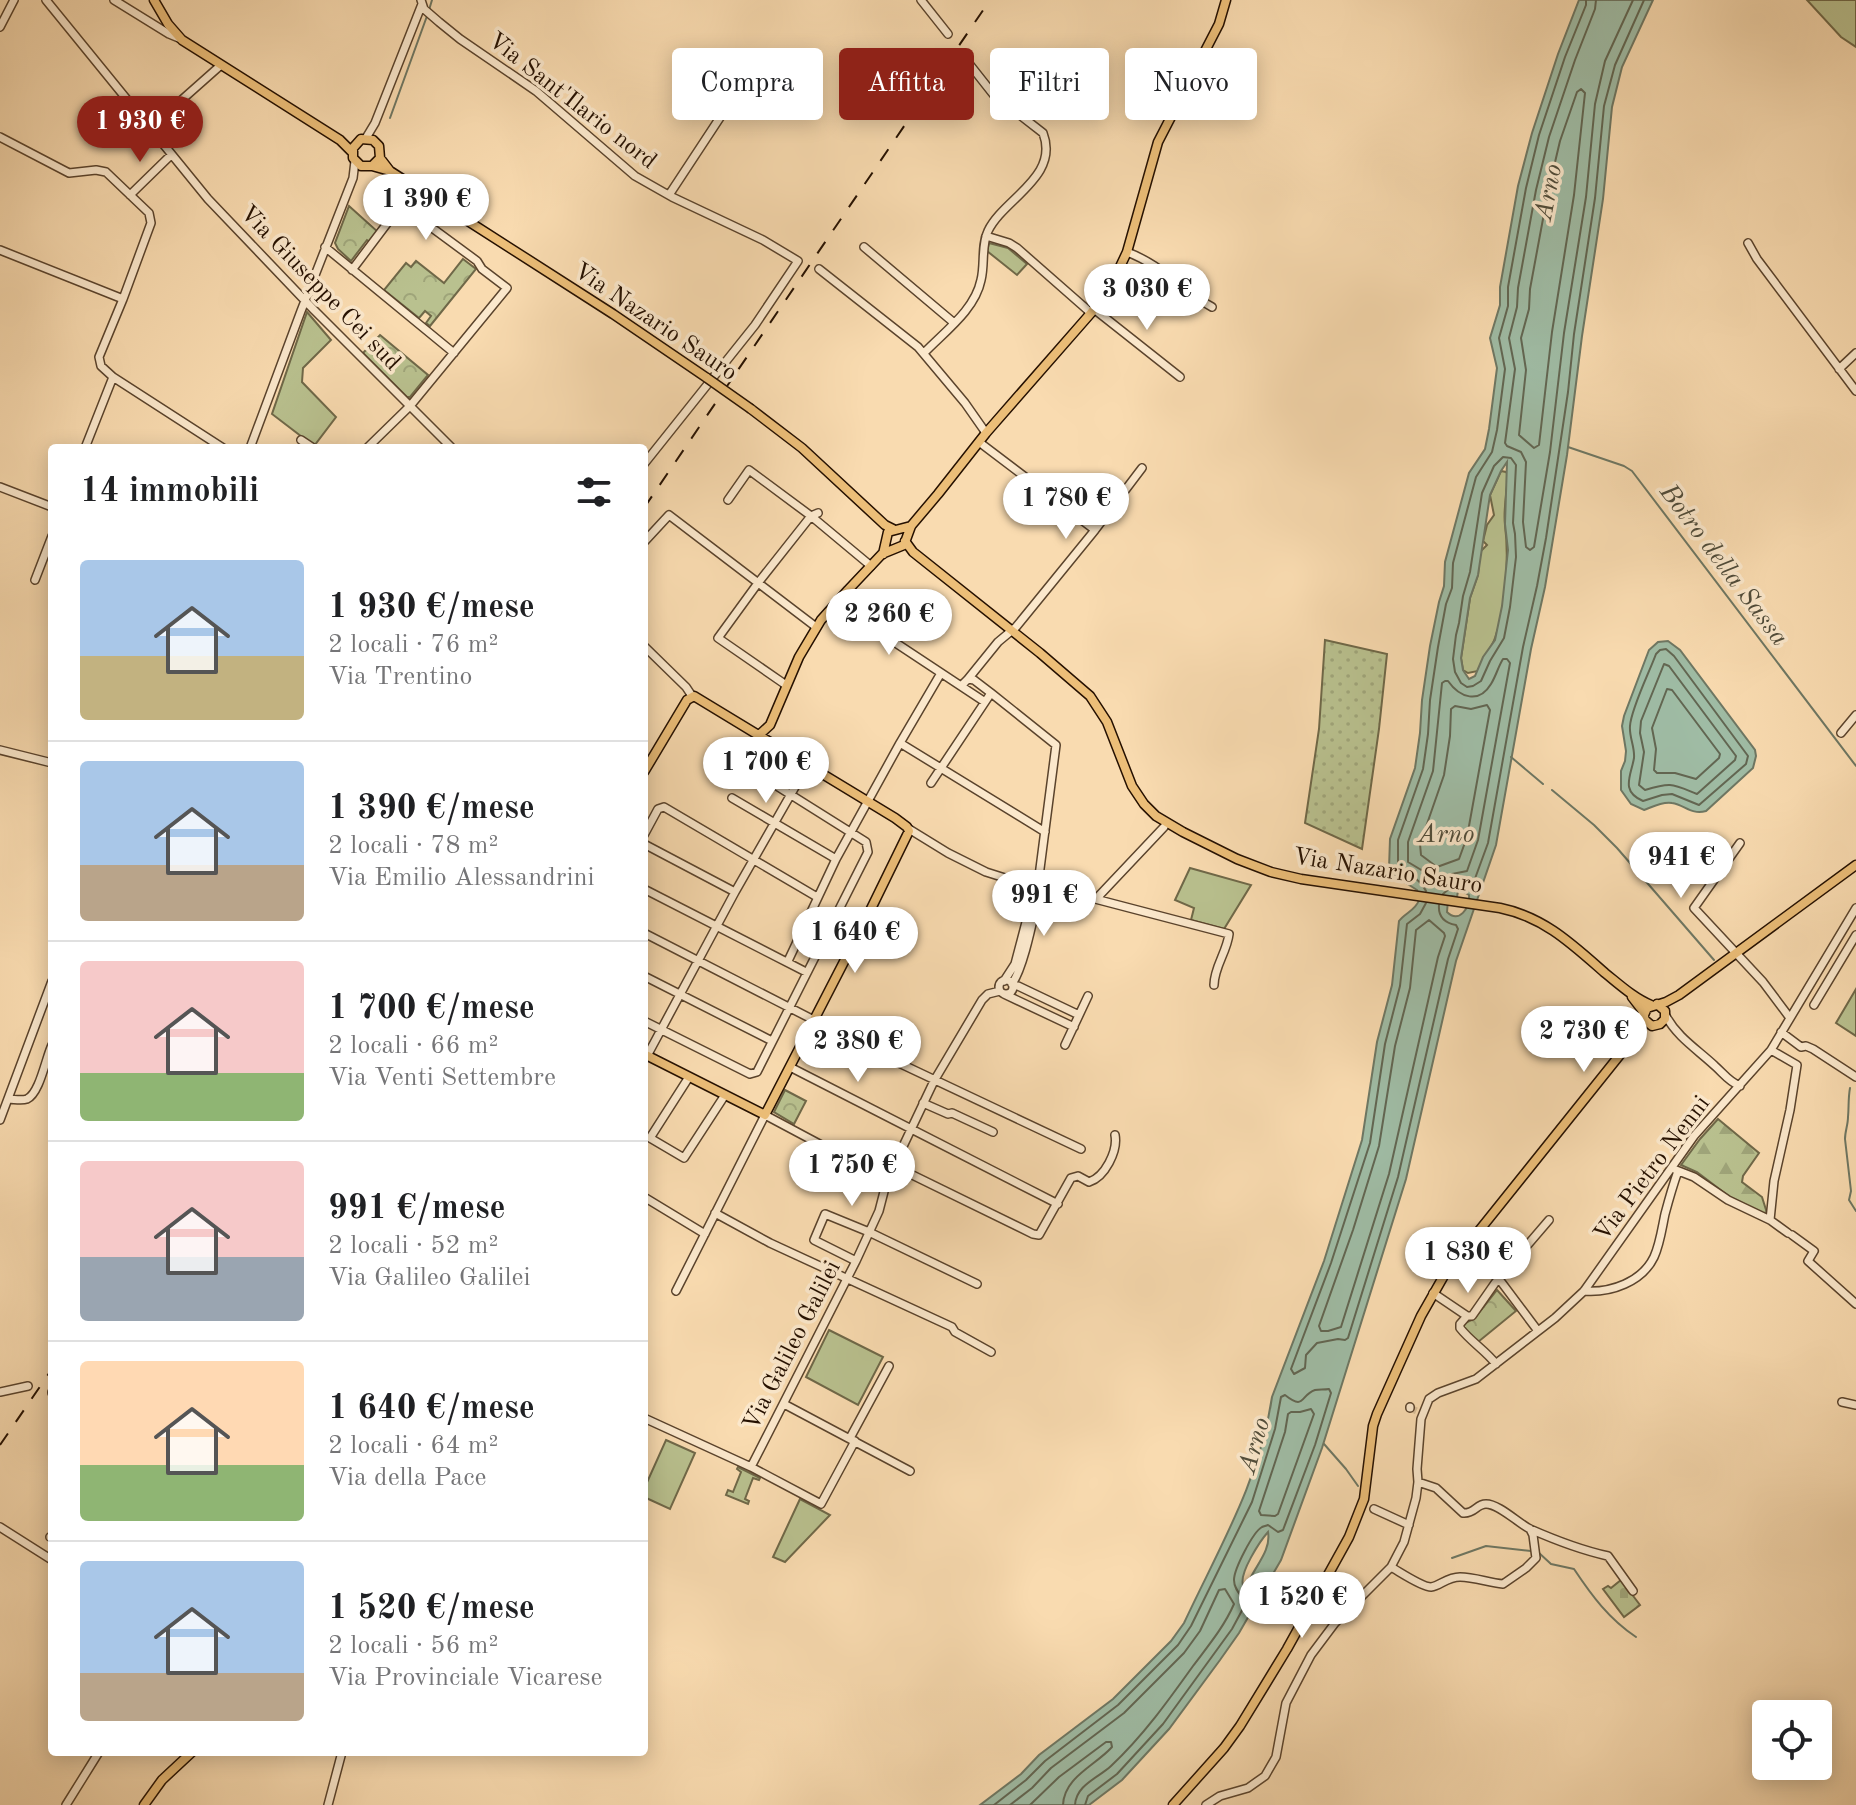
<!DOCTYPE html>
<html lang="it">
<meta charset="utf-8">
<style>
body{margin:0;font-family:"Old Standard TT",serif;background:#f2f2f2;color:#202124;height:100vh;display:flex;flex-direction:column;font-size:30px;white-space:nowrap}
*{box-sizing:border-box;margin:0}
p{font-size:26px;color:#757577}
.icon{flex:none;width:44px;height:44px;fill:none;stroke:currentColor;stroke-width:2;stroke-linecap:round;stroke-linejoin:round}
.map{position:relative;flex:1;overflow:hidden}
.drawer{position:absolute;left:48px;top:444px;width:600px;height:1312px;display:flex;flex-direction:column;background:#fff;border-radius:8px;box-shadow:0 4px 20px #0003}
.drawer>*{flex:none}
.banner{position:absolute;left:672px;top:48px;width:760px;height:72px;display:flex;gap:16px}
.tools{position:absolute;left:1752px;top:1700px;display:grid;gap:16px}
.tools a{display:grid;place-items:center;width:80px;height:80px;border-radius:8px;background:#fff;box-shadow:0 4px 20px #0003;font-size:40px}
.price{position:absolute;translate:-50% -68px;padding:0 18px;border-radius:28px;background:#fff;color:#222;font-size:26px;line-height:52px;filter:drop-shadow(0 2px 4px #0008)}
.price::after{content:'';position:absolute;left:50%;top:48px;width:24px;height:18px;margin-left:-12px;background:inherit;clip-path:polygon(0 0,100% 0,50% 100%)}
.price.current{background:#8f2418;color:#fff}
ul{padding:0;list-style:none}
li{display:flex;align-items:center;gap:24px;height:200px;padding:0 32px}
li+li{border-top:2px solid #e0e0e0}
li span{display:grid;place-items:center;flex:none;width:224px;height:160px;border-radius:8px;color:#555}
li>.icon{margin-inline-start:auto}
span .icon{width:96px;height:96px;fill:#fffc;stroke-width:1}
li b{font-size:34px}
h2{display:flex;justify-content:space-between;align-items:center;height:96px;padding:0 32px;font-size:34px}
.pill{padding:0 28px;border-radius:8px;background:#fff;box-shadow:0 4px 20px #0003;font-size:28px;line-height:72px}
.pill.current{background:#8f2418;color:#fff}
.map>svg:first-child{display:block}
</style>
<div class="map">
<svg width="1856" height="1805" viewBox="0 0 1856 1805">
<defs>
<pattern id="forest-firs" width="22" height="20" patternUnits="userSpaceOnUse" patternTransform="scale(2)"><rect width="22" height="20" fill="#b9c18f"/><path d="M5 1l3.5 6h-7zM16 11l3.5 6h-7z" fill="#9fa57a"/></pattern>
<pattern id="cemetery-stones" width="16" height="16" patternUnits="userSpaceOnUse" patternTransform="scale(2)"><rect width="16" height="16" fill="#b9c18f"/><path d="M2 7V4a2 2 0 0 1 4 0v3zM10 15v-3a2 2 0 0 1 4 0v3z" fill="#9fa57a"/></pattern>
<pattern id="park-crowns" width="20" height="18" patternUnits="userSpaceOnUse" patternTransform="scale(2)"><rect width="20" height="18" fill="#b9c18f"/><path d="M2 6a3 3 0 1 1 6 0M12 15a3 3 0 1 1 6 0" fill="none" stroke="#9fa57a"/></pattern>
<pattern id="garden-dots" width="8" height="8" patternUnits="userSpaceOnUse" patternTransform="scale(2)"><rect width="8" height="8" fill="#b9c18f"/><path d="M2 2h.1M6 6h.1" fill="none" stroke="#9fa57a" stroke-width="1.8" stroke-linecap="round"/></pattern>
</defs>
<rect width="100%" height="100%" fill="#f9dbb0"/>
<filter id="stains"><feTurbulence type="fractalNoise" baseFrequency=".0025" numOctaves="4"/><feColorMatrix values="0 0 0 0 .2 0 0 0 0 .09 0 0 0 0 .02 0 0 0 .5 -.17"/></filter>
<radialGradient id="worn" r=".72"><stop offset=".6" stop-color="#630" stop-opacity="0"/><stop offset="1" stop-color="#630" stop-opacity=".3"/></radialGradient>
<path fill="#b9c18f" stroke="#6f6848" stroke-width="2" d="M1807,0h49v47l-15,-10z
M989,243l19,5 19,16 -10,11 -30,-24z
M307,312l24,28 -28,28 -1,14 34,35 -22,29 -42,-32z
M1501,471l5,1 2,3c-1,16 -5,35 -3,50 4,31 1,83 -10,113 -4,11 -13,21 -17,33l-10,2 -5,-3 -2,-12 9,-60 8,-23 2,-23 7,-7 -4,-4 4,-16 7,-10 -4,-20z
M1190,868l61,17 -27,44 -33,-9 3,-12 -19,-8z
M1856,989v47l-20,-13z
M829,1330l54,27 -25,48 -52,-28z
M666,1440l29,13 -25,56 -26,-12v-8z
M738,1467l22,11 -1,2 -6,-2 -8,21 4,2 -1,3 -22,-9 2,-5 5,2 8,-20 -4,-3z
M800,1499l30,16 -45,47 -12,-5z"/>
<path fill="url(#forest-firs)" stroke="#6f6848" stroke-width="2" d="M1718,1119l41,34 -16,23 -1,6 20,15 5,16 -1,2 -36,-18 -33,-25 -16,-7 19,-26z"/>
<path fill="url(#cemetery-stones)" stroke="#6f6848" stroke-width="2" d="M1621,1580l19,25 -16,12 -21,-28 5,-3 3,2z"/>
<path fill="url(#park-crowns)" stroke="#6f6848" stroke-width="2" d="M349,206l29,26 -8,10 -3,-2 -16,21 -13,-12 -3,-6z
M463,259l13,10 -46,57 -4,-3 5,-7 -6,-5 -6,7 -35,-28 22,-27 5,4 5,-6 28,22z
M380,335l48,40 -18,22h-3l-44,-44z
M785,1090l21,11 -12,23 -20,-12z
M1497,1290l19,21 -38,31 -15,-14 2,-5 9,-4z"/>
<path fill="url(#garden-dots)" stroke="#6f6848" stroke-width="2" d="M1325,640l62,14 -8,75 -17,120 -57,-26 14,-94z"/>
<path fill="#9fbca5" stroke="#6e7763" stroke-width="2" fill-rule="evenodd" d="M1579,0h74l-31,67 -10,40 -9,92 -21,137 -15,119 -22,132 -14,62 -35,196 -40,116 -50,218 -84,269 -41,112 -42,73 -19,27 -51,69 -47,51 -33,25h-109l41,-31 18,-19 74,-56 58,-58 13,-18c35,-75 76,-143 88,-226l52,-136 38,-121 15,-98 15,-57 7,-64c6,-8 17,-11 20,-21l-2,-10 -25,-16 -3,-5 1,-30 25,-71 5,-35 2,-33 8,-54 9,-44 5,-16 1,-24 24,-89 16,-24 4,-20 8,-61 -7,-30 10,-33v-18l18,-101 14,-53 26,-79zM1507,462l-2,62 3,26 -6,56 -7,34 -12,17 -8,19 -6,3 -6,-9 -2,-12 9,-60 8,-23 12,-80 11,-24zM1460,890l9,5c1,13 -10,29 -22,17l1,-12 3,-4 6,1 1,-6zM1268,1532c3,17 -10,31 -17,45l-1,5 4,6 -3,7c-3,-3 -6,-6 -8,-10 -4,-12 17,-44 25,-53z
M1668,641l12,9 75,100 1,6 -3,12 -47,43c-15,4 -21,-6 -34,-8 -9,-2 -20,4 -28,7l-13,-6 -10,-14v-19l4,-10 1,-10 -4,-25 2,-10 25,-66 9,-8z"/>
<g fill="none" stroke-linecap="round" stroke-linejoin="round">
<path stroke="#626652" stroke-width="2" d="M1596,0l-1,9 -20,51 -26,77 -13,53 -18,98 -1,19 -8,31 6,31 -10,74 2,3 14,6 5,10 -3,60 3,25 4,3 4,-3 16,-95 14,-119 22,-136 9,-93 10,-43 28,-61
M1581,89l4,4 -11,102 -22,137 -13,113 -5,3 -15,-13 7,-65 -5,-32 8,-29 1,-20 18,-97 12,-51 17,-49z
M1503,457l8,1 5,7 -3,58 2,11 1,23 -6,50 -6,31 -14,23 -9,20 -8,5 -6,1 -6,-4 -6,-11 -2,-13 3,-24 3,-12 4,-27 7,-24 12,-79 12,-27z
M1666,649l8,7 74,100 -2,8 -47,41 -27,-11 -10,1 -19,6c-23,-10 -12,-25 -9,-43 1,-11 -5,-21 -4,-32 1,-17 19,-53 26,-72l4,-4z
M1507,659l3,4 -32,177 -11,31 -15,3 -17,10 -12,-13 -15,-9v-20l25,-71 9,-88 3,-2h3c12,17 31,23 43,3 5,-8 7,-17 12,-25z
M1664,664l5,2 67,90 -1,4 -38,34c-25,-10 -25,-12 -52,-4l-6,-5 5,-33 -4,-19 1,-12z
M1667,689l5,1 48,64 -1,4 -23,21 -21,-6h-18l-3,-3 2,-21 -4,-21z
M1487,705l3,5 -23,127 -8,22 -22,8 -16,-12 -1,-11 24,-69 6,-39 1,-27 4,-3 16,3z
M1426,891c-5,-12 -18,-16 -28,-24v-27l25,-71 5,-35 2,-34 8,-53 8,-43 6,-16 1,-25 23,-86 16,-25 5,-22 8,-61 -6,-31 9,-32v-19l18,-99 13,-53 26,-78 21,-52v-5
M1443,894l13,-11 17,1 15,-41 35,-196 14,-61 9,-48 22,-146 6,-58 21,-136 9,-92 11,-41 29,-65
M1426,903l-6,11 -13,10 -7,62 -15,58 -15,99 -39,120 -40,106 3,5 11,-6 1,-13 11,-12 21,-4 7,1 3,-2 50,-161 50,-218 10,-30 -2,-4c-11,-2 -18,-8 -17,-20
M1429,920l15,13 1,3 -7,21 -49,217 -48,153 -13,4h-7l-2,-5 34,-96 26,-84 16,-100 15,-58 6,-58z
M1311,1409l3,5 -36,100 -3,2 -14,-1 -2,-4 26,-79 3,-18 3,-2h9z
M994,1805l32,-25 19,-19 73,-56 60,-60 13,-19 61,-124 23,-73 6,-32 4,-2c20,16 15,0 30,-5 4,-1 9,0 14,-1l2,4 -16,52 -32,85 -5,2 -10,-7c-2,1 -4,1 -6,2 -9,5 -28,42 -28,53 0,10 8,16 12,23l-14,26 -69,95 -46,50 -29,22 -3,9
M1010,1805l22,-17 19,-20 73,-55 60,-60 16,-22 19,-41 6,-1 9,15c-10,23 -26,42 -41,62 -25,35 -50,70 -82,100 -13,12 -35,19 -36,39
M1030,1805l29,-28 47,-35h5l1,5c-17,19 -48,30 -49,58"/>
<path stroke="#6e7763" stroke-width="2" d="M429,10l3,-10
M390,118l37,-102
M1568,447l56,19 8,5 224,295
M1511,757l32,27
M1552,790l42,35 23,23 97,112
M1850,1088c-2,11 -1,19 -2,29 0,8 -3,14 -3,22l6,52 -2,9 7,11
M1324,1444l22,25 12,17
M1538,1552l13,12 23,5c18,27 35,50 62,68
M1452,1558l34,-12 45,5"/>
<path stroke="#d9bd96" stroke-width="7" stroke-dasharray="7 3.5" stroke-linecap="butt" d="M1410,1408l9,4"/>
<defs>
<path id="minor" d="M46,0l162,199 106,111 138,138
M114,0l55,34 12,5
M421,0l3,9 15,13 21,17 76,52 99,85 37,21 91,43 35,21 -43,64 -111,139
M921,0l27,34
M0,27l14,-27
M150,128l71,-63
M0,137l69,36 27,-3 10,2 43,41 2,10 -28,76
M366,138l9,-15 47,-119
M130,195l41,-40
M669,195l77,-117
M986,236l23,7 8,5 74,65
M1748,243l9,16 99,132
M325,247l129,106
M864,247l89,75
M0,250l123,49 -24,58 2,9 12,11 110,71
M1127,252c35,13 54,38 85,55
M819,269l99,78 47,56 21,30
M352,270l49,-65 76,56 5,8 25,19 -97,118 -43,42
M1094,309l86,68
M924,353c20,-21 51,-43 57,-73 4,-15 0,-35 7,-49 15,-32 72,-54 55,-98l-50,-39 -30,-38
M1839,369l17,-16
M301,440l12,8
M979,442l116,88
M85,448l28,-71
M250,448l51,-137 52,-133 2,-17
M0,487l52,20
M728,500l21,-30 62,46 60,50
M644,542l25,-27 147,112
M35,580l17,-44
M837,601l12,11 136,90 6,-9 -17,-13 -6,-1 -7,7
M644,646l42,41 6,9
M968,679l30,-37 18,-15 79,-97 47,-62
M786,685l-68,-47 40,-55 53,-67 7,-3
M991,693l65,52 -18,139 2,5c-6,24 -15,76 -28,95
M1841,733l15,-18
M900,743l145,89
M0,750l52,13
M931,783l54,-81
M732,798l104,61
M909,829l39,24 38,19 19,6 33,6 191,50c-2,18 -15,33 -15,51
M644,835l14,-26 6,-2 153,90
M1740,843l-46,65 69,74 27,36
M644,844l91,48
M644,889l162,83
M1096,899l68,-72
M644,933l238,122 199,94
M788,961l48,-102 64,-116 41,-70
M644,976l128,65
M999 987a7 7 0 1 1 14 0a7 7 0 1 1-14 0Z
M1004,981l11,-17 20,-76 3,-4
M1013,986h5l61,29
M1004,994l70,33
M1814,1005l42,-70
M1666,1016c11,21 32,34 49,50 9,8 14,16 25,20
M644,1021l106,53 7,-2 111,-220 -2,-10 -116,-73
M1781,1032l20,15 5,-1 7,3 43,28
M1065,1045l23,-49
M647,1056l88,-164 72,-126
M790,1067l268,137
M689,1077l-39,61 34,20 41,-63
M8,1099c6,0 13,2 19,0 13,-6 19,-42 25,-54
M923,1103l25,11 4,-1 41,19
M0,1120l52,-139
M894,1166l139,68 6,1 32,-57 7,-2 11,6c16,-5 29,-31 26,-47
M1676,1170l18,7 34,23 42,20 18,13
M644,1197l61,37
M715,1213l55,30 182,84 3,5 36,20
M1770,1220l4,-39 16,-71 7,-45 -26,-15
M1792,1235l22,16 -6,10 48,43
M856,1261l-42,-21 11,-26 44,18 108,52
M1499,1279l39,52
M676,1291l89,-176 122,65
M1584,1291c27,2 58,-9 70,-34 6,-13 8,-29 11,-43 4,-15 8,-29 13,-43
M1433,1293l34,23h5l23,-33 54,-63
M1467,1316l-7,8v4c11,14 25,22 36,36
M0,1392l28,-6
M52,1393v-1
M1842,1402l14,3
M784,1404l126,67
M1410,1407v1
M644,1418l107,49 70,37 34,-63
M850,1438l39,-72
M751,1467l105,-206 23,-50 8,-31 47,-99 48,-81 6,-6 12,-3
M1418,1482l18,6 27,25c12,1 13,-9 23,-9 13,0 32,19 44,25 25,11 51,21 78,27l25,35
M1374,1509l35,16
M0,1527l52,33
M50,1537h2
M1391,1567c9,5 31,20 40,20 9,-1 16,-10 29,-10 15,0 29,6 43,7l23,-16 10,-10 -3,-23 -3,-6
M66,1805l33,-53
M328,1805l14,-53
M1206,1805l14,-9 28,-8 17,-12 11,-19 10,-54 25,-48 24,-32 56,-56 13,-25 12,-44 2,-16 -1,-13 4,-50 8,-20 9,-6 38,-14 79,-61 29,-27 110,-155 77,-86 85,-142"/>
<path id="major" d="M154,0l14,24 14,16 158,100 12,12
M380,158l-8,8h-11l-8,-8v-10l8,-9 12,1 6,6 1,12 10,13
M372,166l18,5 223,143 94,64
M751,409l51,39 83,77 8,4
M905,541l8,11 127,101 50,43 17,26 25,64 12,18 12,12 27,16 54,27 34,13 30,7 199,29c44,9 72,36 105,65 15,12 29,25 46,32
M883,554l5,-22 23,-6
M758,736l12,-11 29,-68 22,-37 27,-30 34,-36 22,-9 7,-19 27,-32 48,-61 105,-120 20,-27 16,-34 31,-110 61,-118 7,-24
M644,772l43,-72 7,-4 201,122 12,9 2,4 -42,86 -102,198 -121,-61
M1632,997l10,13 3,10 7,6 8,-2 5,-5v-8l-8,-7
M144,1805l18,-25 30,-28
M1173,1805l51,-57 16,-22 47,-77 62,-112 15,-38 9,-73 4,-12 44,-98 25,-44 189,-236 12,-28 19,-6 13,-7 177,-130"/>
</defs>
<use href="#minor" stroke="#5a432c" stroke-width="10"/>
<use href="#major" stroke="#251000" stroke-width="11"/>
<use href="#minor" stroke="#fbe8cc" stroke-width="7"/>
<use href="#major" stroke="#ecbe78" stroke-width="8"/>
<path stroke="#251000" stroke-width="2" stroke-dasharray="14 14" stroke-linecap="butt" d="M644,508l346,-508
M0,1445l52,-76"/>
<defs>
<path id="major-bridge" d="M707,378l44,31"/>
</defs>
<use href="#major-bridge" stroke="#251000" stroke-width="11" stroke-linecap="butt"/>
<use href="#major-bridge" stroke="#ecbe78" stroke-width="8"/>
</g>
<g text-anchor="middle" stroke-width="7" stroke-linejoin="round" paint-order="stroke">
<g font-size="24" fill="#251000" stroke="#fbe8cc">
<text transform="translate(573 100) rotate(38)" y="8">Via Sant'Ilario nord</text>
<text transform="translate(321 287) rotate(46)" y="8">Via Giuseppe Cei sud</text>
<text transform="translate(656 321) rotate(34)" y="8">Via Nazario Sauro</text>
<text transform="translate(1388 870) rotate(9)" y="8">Via Nazario Sauro</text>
<text transform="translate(1651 1168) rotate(-53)" y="8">Via Pietro Nenni</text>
<text transform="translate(791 1345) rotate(-63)" y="8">Via Galileo Galilei</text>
</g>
<g font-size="26" font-style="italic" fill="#504c3a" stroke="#fbe8cc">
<text transform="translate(1547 192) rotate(-79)" y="9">Arno</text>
<text transform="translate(1725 564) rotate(53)" y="9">Botro della Sassa</text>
<text x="1446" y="842">Arno</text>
<text transform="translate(1253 1445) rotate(-74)" y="9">Arno</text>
</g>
</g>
<rect width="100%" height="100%" filter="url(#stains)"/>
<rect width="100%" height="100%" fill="url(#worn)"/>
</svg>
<div class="tools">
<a><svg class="icon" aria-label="locate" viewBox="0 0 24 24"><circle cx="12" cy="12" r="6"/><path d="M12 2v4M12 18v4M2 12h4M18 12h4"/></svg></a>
</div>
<b class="price current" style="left:140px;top:164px">1 930 €</b>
<b class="price" style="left:426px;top:242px">1 390 €</b>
<b class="price" style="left:1147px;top:332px">3 030 €</b>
<b class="price" style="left:1066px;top:541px">1 780 €</b>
<b class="price" style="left:889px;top:657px">2 260 €</b>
<b class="price" style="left:766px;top:805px">1 700 €</b>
<b class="price" style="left:1681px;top:900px">941 €</b>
<b class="price" style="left:1044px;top:938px">991 €</b>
<b class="price" style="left:855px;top:975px">1 640 €</b>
<b class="price" style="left:1584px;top:1074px">2 730 €</b>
<b class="price" style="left:858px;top:1084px">2 380 €</b>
<b class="price" style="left:852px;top:1208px">1 750 €</b>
<b class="price" style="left:1468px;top:1295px">1 830 €</b>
<b class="price" style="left:1302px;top:1640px">1 520 €</b>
<div class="banner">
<a class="pill">Compra</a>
<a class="pill current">Affitta</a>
<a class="pill">Filtri</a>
<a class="pill">Nuovo</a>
</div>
<section class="drawer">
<h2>14 immobili<svg class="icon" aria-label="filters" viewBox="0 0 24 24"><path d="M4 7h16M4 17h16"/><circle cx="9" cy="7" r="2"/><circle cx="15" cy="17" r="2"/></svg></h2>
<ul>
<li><span style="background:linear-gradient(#a9c7e8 60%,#c2b280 0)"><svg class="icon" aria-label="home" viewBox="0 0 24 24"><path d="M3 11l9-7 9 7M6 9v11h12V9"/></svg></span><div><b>1 930 €/mese</b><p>2 locali · 76 m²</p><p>Via Trentino</p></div></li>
<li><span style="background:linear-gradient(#a9c7e8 65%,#b9a48a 0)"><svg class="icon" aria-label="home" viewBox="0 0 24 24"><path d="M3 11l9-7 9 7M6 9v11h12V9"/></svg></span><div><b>1 390 €/mese</b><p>2 locali · 78 m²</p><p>Via Emilio Alessandrini</p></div></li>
<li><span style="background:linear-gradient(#f6c9c9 70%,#8fb573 0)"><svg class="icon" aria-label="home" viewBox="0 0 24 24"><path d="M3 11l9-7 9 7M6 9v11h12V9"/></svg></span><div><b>1 700 €/mese</b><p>2 locali · 66 m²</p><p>Via Venti Settembre</p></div></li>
<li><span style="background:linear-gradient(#f6c9c9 60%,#9aa5b1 0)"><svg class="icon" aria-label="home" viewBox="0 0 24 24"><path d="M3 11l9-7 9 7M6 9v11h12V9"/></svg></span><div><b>991 €/mese</b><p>2 locali · 52 m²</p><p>Via Galileo Galilei</p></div></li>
<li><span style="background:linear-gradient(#ffd9b3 65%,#8fb573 0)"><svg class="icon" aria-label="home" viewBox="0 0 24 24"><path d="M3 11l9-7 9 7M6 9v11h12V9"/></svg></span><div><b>1 640 €/mese</b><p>2 locali · 64 m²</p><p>Via della Pace</p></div></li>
<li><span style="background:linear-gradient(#a9c7e8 70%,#b9a48a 0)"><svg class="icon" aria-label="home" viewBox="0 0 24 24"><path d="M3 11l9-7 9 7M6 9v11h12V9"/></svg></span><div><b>1 520 €/mese</b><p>2 locali · 56 m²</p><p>Via Provinciale Vicarese</p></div></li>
</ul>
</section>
</div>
